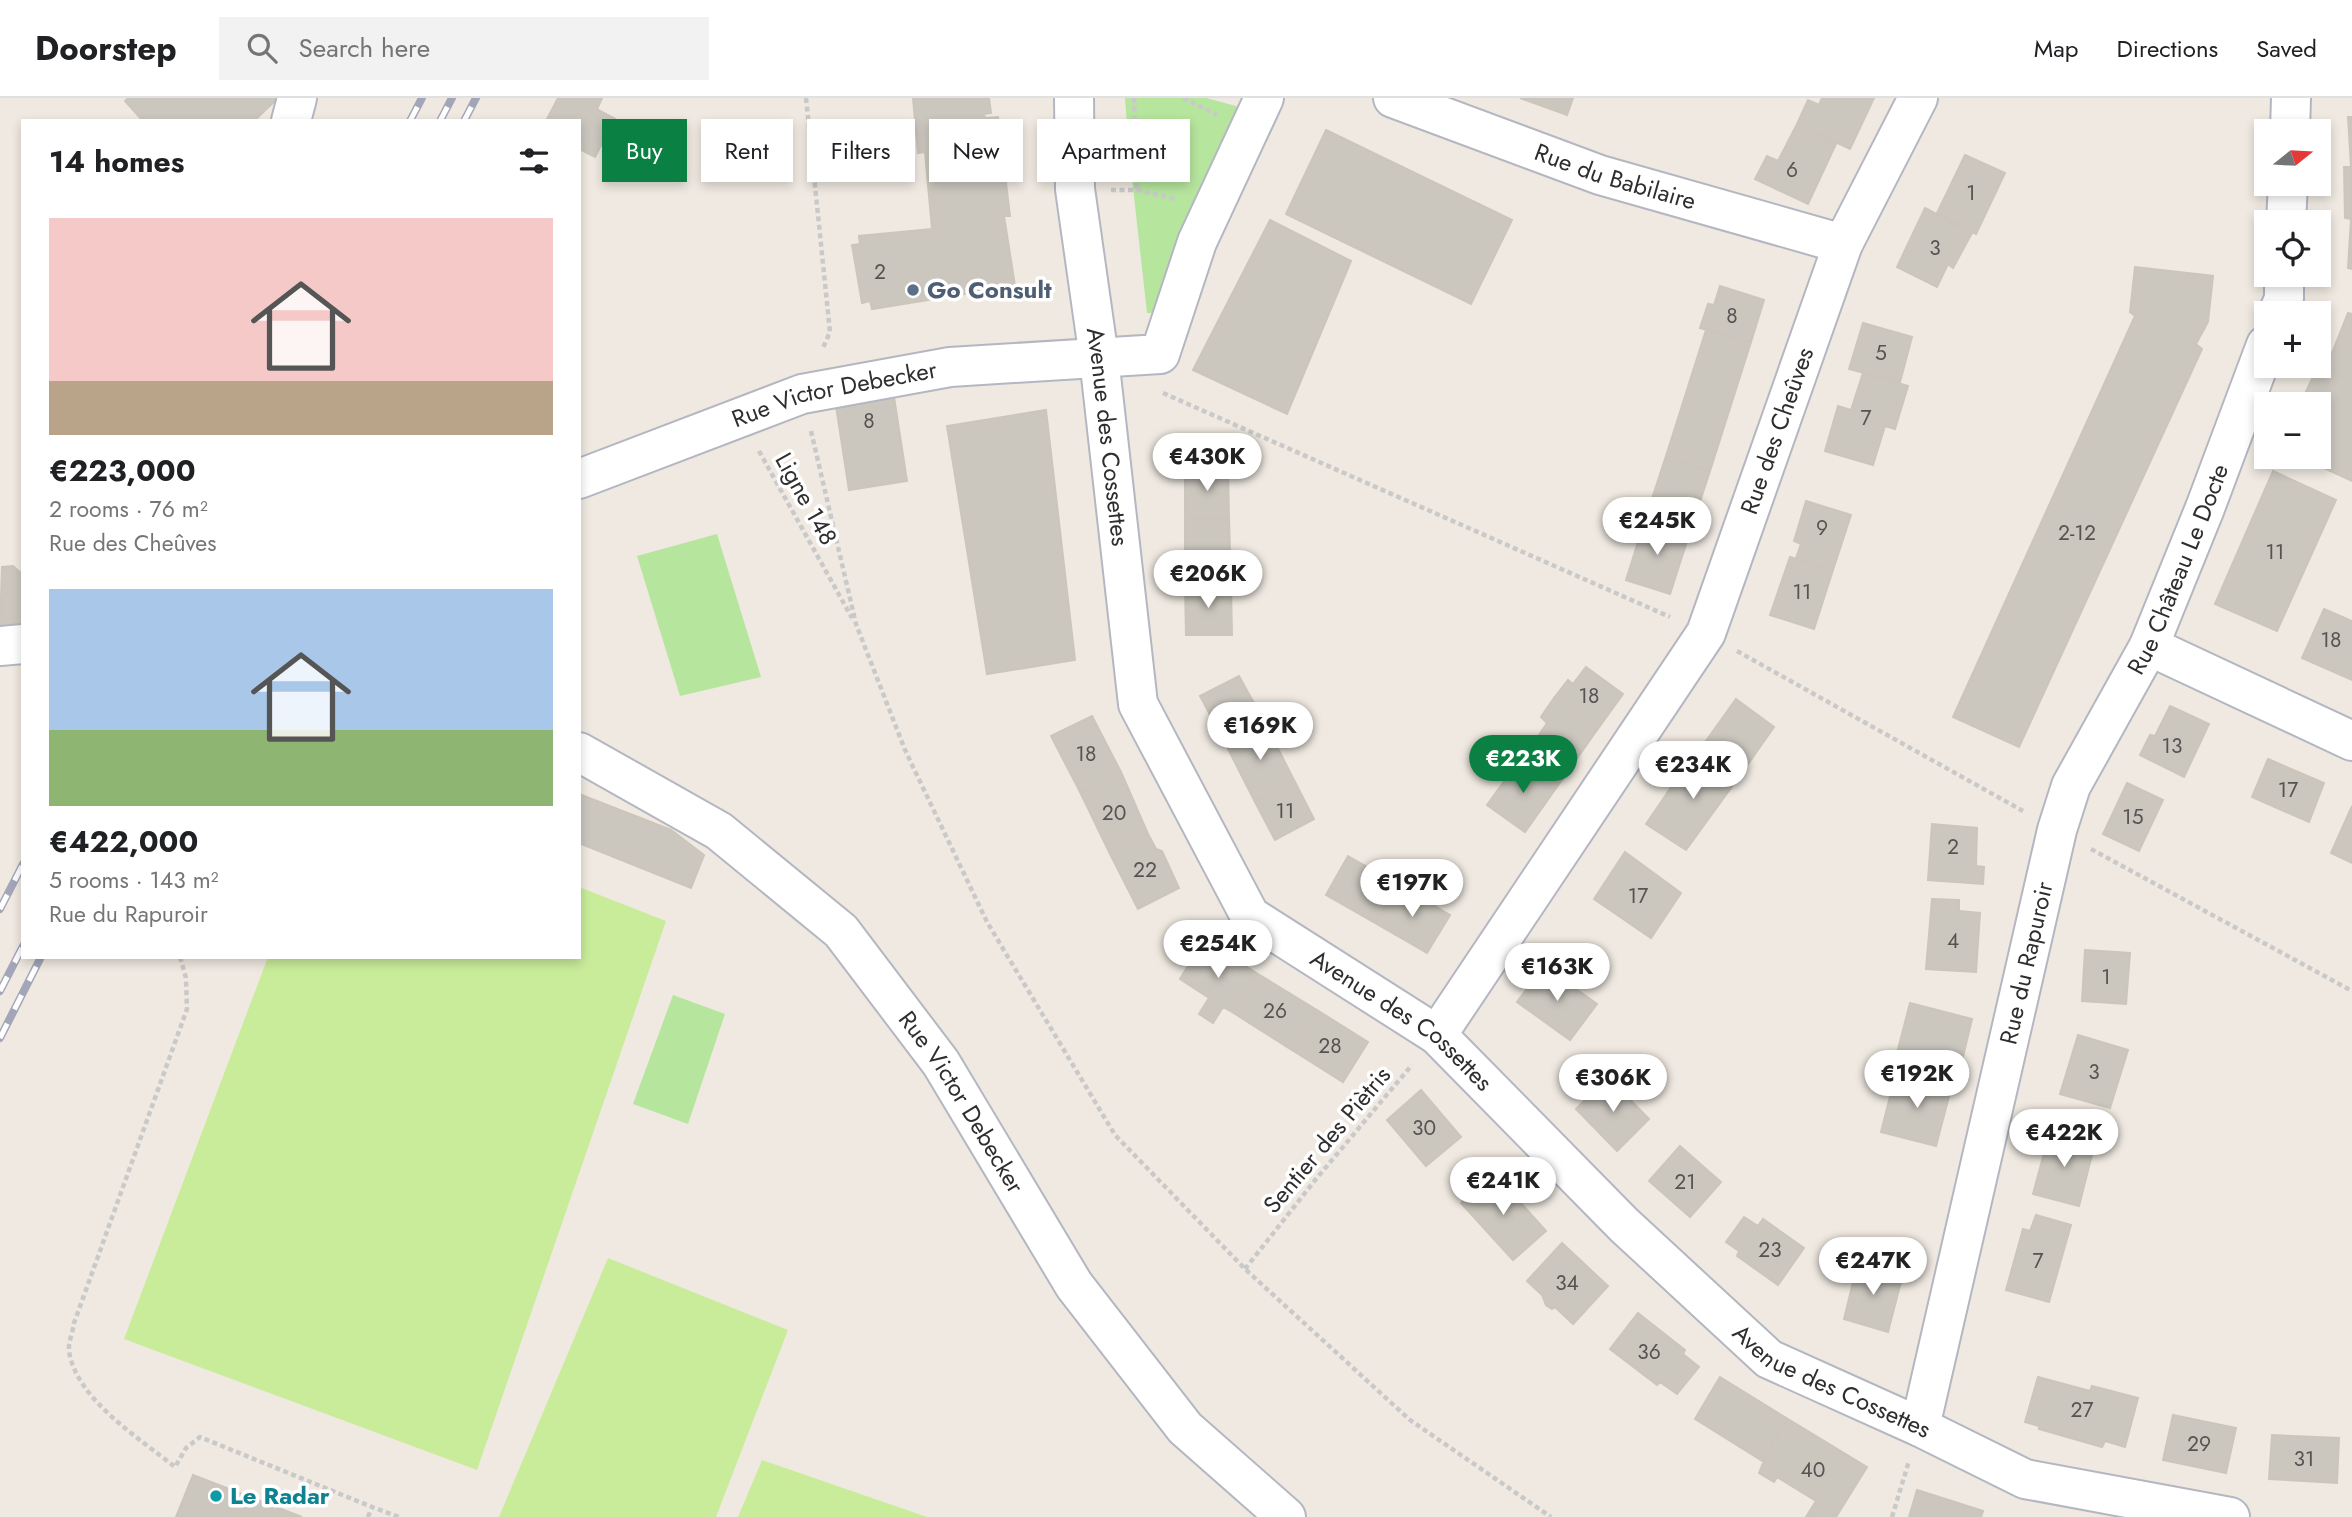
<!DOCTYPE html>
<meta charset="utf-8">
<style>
body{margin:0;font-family:Jost,sans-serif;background:#f2f2f2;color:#202124;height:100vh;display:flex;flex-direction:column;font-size:26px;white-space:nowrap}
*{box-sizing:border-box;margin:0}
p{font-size:23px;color:#757577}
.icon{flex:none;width:38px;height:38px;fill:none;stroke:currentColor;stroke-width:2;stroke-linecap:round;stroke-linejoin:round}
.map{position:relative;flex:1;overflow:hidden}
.panel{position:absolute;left:21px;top:21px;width:560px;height:840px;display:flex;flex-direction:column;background:#fff;border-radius:0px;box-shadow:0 4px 10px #0003}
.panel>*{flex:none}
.hud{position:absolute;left:602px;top:21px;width:665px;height:63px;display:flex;gap:14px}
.needle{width:46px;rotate:72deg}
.fabs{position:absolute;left:2254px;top:21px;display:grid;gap:14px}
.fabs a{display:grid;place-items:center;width:77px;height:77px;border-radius:0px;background:#fff;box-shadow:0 4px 10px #0003;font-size:35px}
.price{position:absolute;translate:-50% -60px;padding:0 16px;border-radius:24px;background:#fff;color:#222;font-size:23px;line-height:46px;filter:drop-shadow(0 2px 4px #0008)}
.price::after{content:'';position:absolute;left:50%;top:42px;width:21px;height:16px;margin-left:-10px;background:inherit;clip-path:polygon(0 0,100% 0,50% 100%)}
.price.current{background:#0b8043;color:#fff}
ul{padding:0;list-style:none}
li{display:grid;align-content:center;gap:14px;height:371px;padding:0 28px}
li span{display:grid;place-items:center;height:217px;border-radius:0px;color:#555}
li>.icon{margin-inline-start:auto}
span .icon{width:126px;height:126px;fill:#fffc;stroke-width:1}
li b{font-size:30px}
h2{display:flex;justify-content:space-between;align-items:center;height:84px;padding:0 28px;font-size:30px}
.tag{padding:0 24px;border-radius:0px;background:#fff;box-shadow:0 4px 10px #0003;font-size:24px;line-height:63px}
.tag.current{background:#0b8043;color:#fff}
header{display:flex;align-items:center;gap:42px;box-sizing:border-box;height:98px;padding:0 35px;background:#fff;border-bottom:2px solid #e0e0e0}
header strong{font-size:33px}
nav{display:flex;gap:38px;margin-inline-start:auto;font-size:24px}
.search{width:490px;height:63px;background:#f2f2f2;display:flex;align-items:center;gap:18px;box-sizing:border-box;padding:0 24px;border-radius:0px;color:#757577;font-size:26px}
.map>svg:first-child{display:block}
</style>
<header>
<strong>Doorstep</strong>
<div class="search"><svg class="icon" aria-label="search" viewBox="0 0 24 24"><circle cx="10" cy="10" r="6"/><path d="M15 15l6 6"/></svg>Search here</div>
<nav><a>Map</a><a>Directions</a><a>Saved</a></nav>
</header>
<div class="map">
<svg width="2352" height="1419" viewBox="0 0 2352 1419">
<rect width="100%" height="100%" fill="#efe9e1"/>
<path fill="#b6e59e" d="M1125,0h81l30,8 9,12 -91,195h-7l-18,-161z
M717,436l44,143 -81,19 -43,-140z
M673,897l52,19 -37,110 -55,-20z"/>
<path fill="#c9ec9a" d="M579,789l87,34 -189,549 -353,-131 144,-382h311z
M608,1160l180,72 -72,187h-217z
M762,1362l165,57h-189z"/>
<path fill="#cbc7bf" stroke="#cbc5ba" stroke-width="2" d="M128,0h150l-24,23h-111l-18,-20z
M558,0h44l-5,11 18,10 -20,38 -16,-8v-28h-33z
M913,0h76l2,15 -7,1 1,4 13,-1 12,99h-6l11,70 -143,23 -2,-8 -8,2 -10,-58 8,-1 -1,-8 73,-7 -7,-77 -7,1z
M1520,0h53l-6,17z
M1822,0h52l-24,51 -53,-25 11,-24 11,5z
M2348,19h4v152l-4,-1 3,-49 -6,-1 -1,-51h7z
M1797,26l39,20 -28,60 -53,-25 12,-23 11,5z
M1326,32l186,90 -41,84 -185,-90z
M1965,57l40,18 -29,61 -39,-21z
M1925,110l47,25 -19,35 -5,-4 -11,23 -40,-20z
M1270,122l81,41 -64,153 -94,-44z
M2135,169l78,9 -5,46 -12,22 6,5 -183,398 -66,-30 182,-401 -5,-4z
M1720,188l44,14 -13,42 -51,-14 8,-24 6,1z
M2348,215l4,1v167l-52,-24h19v-53l-18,-2 22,-46 7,2z
M1863,225l49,14 -12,45 -51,-13z
M1706,232l45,12 -41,129 -44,-15z
M1863,275l45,13 -13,43 -10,-3 -12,39 -48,-14 13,-45 13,4z
M894,299l13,84 -58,9 -13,-84z
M1046,312l29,250 -88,14 -40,-248z
M1666,358l44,15 -21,64 -44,-15z
M1228,368l1,53h-44v-52z
M2273,373l63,29 -59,131 -62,-27z
M1806,403l45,14 -18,55 -37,-12 5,-14 -7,-3z
M1185,421h44l2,67h-46z
M1645,422l44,15 -19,59 -44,-14z
M1790,459l43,13 -19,59 -44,-14z
M13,468l10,9v54l-23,-1 2,-61z
M1185,488h46l1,49h-46z
M2324,511l28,12v59l-50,-22z
M1586,569l37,27 -26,36 -43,-32 14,-18 5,4z
M1239,578l26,47 -40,20 -25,-47z
M1554,600l43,32 -38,54 -30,-22 13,-19 -5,-5 10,-15 -6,-6z
M1736,601l38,28 -33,47 -40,-26z
M2170,608l39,18 -25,53 -44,-22 10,-20 5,1z
M1092,618l29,56 -41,20 -29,-56z
M1265,625l30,59 -40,20 -30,-59z
M1706,654l35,22 -55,76 -40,-26 32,-47 7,4z
M1521,660l38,26 -34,48 -38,-27z
M2268,661l56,24 -15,39 -57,-25z
M1121,674l27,62 -39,18 -29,-60z
M1295,684l19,37 -39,21 -20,-38z
M2127,685l36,17 -24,51 -36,-17z
M579,696l92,36 33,25 -13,33 -112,-45z
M2352,708v57l-21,-10z
M1932,726l45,4 -1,38 8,1 -1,17 -55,-4z
M1148,736l8,15 6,2 17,37 -41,21 -29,-57z
M1625,754l56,41 -30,45 -57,-39z
M1348,758l49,28 -22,39 -49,-28z
M1397,786l53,31 -23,38 -52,-30z
M1932,801l27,1v11l21,2 -4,59 -50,-3z
M1204,842l54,34 -26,38 -9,-5 -10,16 -14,-9 10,-16 -29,-19z
M2085,852l45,3 -4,51 -44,-3z
M1544,868l53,38 -27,36 -53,-38z
M1258,876l59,36 -25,40 -60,-38z
M1910,905l62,16 -11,46 -63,-16z
M1317,912l51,32 -25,40 -51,-32z
M2078,937l50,15 -18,58 -50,-14z
M1910,976l42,11 -16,61 -55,-14 12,-47 13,2z
M1608,979l41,42 -32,32 -41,-42z
M1421,992l40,47 -35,29 -39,-46z
M2050,1033l45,12 -16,63 -46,-12z
M1680,1048l41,36 -31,35 -41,-36z
M1494,1075l52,58 -33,29 -52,-57z
M2036,1117l35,10 -22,77 -43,-12 17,-61 7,2z
M1744,1119l14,9 5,-7 41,29 -26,37 -41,-29 2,-5 -13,-9z
M1562,1145l46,43 -35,38 -18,-17 -3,2 -6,-4 -4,-10 -15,-14z
M1858,1164l45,12 -15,58 -44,-13z
M1638,1215l47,37 -2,4 16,13 -22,27 -17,-12 -3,3 -47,-36z
M1720,1279l68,42 -20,32 -4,11 -69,-43z
M2038,1279l52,14 2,-5 46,12 -13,49 -20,-6 -3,6 -63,-18v-3l-14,-4z
M2173,1317l63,13 -10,45 -63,-13z
M1788,1321l79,48 -31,50h-30l10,-16 -39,-24 -3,5 -15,-9 9,-22z
M2272,1337l67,3 -2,45 -68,-4z
M193,1377l109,42h-126z
M1917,1392l66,21 -2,6h-72z"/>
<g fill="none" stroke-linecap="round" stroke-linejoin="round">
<defs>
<g id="minor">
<path id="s1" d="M1074,0l1,91 24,169 39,346 112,212 187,119 187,190 145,134 151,68 105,52 205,38"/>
<path id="s2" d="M1393,0l207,77 243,69"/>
<path d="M291,23l6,-23"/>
<path d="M2290,33l1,-33"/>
<path d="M2286,124l2,-38"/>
<path d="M2278,215l6,-14v-24"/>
<path id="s3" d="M579,381l223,-85 148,-27 210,-13 37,-112 67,-144"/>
<path d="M0,548l23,-2"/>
<path d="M2149,548l203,95"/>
<path id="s4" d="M579,654l140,79 122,100 100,132 133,222 111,143 101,89"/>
<path id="s5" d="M1437,937l269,-402 137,-389 75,-146"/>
<path id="s6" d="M1920,1329l137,-597 14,-44 78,-140 56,-138 61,-163"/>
</g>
</defs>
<use href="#minor" stroke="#b4b7c1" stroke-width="42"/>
<path stroke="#c9c9c9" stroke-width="4.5" stroke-dasharray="5 3.5" stroke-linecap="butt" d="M806,0l24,234 -8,18
M1134,0l3,92
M1183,0l34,17
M1111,92h26l38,9
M1163,295l507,224
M811,333l45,193 49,126 82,172 128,213 130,134 165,151 141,97
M759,353l93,167
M1737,553l286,160
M2091,751l261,142
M180,859l6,21 1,31 -113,314c-1,9 -6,19 -5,28 7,48 70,87 106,116l11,-19 14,-11 172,70
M1245,1171l71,-90 96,-114
M368,1419l4,-10 27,10
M1892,1419l17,-56"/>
<use href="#minor" stroke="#fff" stroke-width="38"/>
<defs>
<path id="rail" d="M410,23l12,-23
M440,23l12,-23
M464,23l12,-23
M0,811l23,-45
M0,893l23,-45
M0,940l41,-81"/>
</defs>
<use href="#rail" stroke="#a3a6b8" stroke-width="8"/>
<use href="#rail" stroke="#fff" stroke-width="5" stroke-dasharray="16" stroke-linecap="butt"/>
</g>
<circle fill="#5c6f8a" stroke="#fff" stroke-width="2.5" cx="913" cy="192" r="7"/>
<circle fill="#0f9aa8" stroke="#fff" stroke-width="2.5" cx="216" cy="1398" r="7"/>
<g text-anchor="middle" stroke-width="7" stroke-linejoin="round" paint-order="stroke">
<g font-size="21" fill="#555452">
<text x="1792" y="79">6</text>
<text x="1971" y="102">1</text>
<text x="1935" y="157">3</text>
<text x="880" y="181">2</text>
<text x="1732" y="225">8</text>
<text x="1881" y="262">5</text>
<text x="1866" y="327">7</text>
<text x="869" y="330">8</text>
<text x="1822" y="437">9</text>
<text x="2077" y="442">2-12</text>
<text x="2275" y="461">11</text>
<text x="1802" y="501">11</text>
<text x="2331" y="549">18</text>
<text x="1589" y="605">18</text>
<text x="2172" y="655">13</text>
<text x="1086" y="663">18</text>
<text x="2288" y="699">17</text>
<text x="1285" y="720">11</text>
<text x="1114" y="722">20</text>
<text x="2133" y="726">15</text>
<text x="1953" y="756">2</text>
<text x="1145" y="779">22</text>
<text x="1638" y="805">17</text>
<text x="1953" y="850">4</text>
<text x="2106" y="886">1</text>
<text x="1275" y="920">26</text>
<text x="1330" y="955">28</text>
<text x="2094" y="981">3</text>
<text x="1424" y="1037">30</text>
<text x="1685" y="1091">21</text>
<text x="1770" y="1159">23</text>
<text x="2038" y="1170">7</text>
<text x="1567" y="1192">34</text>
<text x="1649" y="1261">36</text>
<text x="2082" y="1319">27</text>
<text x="2199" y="1353">29</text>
<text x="2304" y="1368">31</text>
<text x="1813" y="1379">40</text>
</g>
<g font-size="24" fill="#2e2e2e" stroke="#fff">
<text dy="8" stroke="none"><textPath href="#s2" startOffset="236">Rue du Babilaire</textPath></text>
<text dy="8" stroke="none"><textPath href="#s3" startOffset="270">Rue Victor Debecker</textPath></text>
<text dy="8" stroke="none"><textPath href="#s5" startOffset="698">Rue des Cheûves</textPath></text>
<text dy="8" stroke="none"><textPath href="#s1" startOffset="341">Avenue des Cossettes</textPath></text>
<text transform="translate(806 401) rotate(61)" y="8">Ligne 148</text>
<text dy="8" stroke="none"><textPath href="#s6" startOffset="901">Rue Château Le Docte</textPath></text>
<text dy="8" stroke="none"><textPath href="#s6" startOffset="476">Rue du Rapuroir</textPath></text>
<text dy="8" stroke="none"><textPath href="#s1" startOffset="1034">Avenue des Cossettes</textPath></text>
<text dy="8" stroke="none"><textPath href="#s4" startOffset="528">Rue Victor Debecker</textPath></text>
<text transform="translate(1327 1042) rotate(-50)" y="8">Sentier des Piètris</text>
<text dy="8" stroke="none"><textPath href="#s1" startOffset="1601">Avenue des Cossettes</textPath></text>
</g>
<g font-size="24" font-weight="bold" fill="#4e5e75" stroke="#fff" text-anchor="start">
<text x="927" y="200">Go Consult</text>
</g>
<g font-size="24" font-weight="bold" fill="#0d838f" stroke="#fff" text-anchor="start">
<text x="230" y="1406">Le Radar</text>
</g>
</g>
</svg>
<div class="fabs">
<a><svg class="needle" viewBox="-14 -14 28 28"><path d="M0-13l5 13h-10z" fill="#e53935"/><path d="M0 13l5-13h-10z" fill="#757577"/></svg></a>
<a><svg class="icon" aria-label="locate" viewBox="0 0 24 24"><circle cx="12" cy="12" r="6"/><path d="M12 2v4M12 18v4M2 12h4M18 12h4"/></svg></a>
<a>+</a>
<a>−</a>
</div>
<b class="price" style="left:1207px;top:395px">€430K</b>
<b class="price" style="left:1657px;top:459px">€245K</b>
<b class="price" style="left:1208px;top:512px">€206K</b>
<b class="price" style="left:1260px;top:664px">€169K</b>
<b class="price current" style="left:1523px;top:697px">€223K</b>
<b class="price" style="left:1693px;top:703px">€234K</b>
<b class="price" style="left:1412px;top:821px">€197K</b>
<b class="price" style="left:1218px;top:882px">€254K</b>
<b class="price" style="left:1557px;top:905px">€163K</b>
<b class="price" style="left:1917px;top:1012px">€192K</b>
<b class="price" style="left:1613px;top:1016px">€306K</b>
<b class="price" style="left:2064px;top:1071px">€422K</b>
<b class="price" style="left:1503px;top:1119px">€241K</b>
<b class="price" style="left:1873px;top:1199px">€247K</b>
<div class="hud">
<a class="tag current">Buy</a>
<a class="tag">Rent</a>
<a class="tag">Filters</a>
<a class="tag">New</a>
<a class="tag">Apartment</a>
</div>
<section class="panel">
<h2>14 homes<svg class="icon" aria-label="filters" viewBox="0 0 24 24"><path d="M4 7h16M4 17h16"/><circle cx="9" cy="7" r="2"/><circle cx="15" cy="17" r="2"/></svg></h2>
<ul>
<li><span style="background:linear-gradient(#f6c9c9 75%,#b9a48a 0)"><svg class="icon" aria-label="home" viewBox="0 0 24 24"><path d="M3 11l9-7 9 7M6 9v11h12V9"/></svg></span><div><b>€223,000</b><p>2 rooms · 76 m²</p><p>Rue des Cheûves</p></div></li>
<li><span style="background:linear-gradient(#a9c7e8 65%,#8fb573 0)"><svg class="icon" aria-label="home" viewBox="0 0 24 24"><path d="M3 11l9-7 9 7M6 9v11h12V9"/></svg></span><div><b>€422,000</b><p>5 rooms · 143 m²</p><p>Rue du Rapuroir</p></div></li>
</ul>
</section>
</div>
